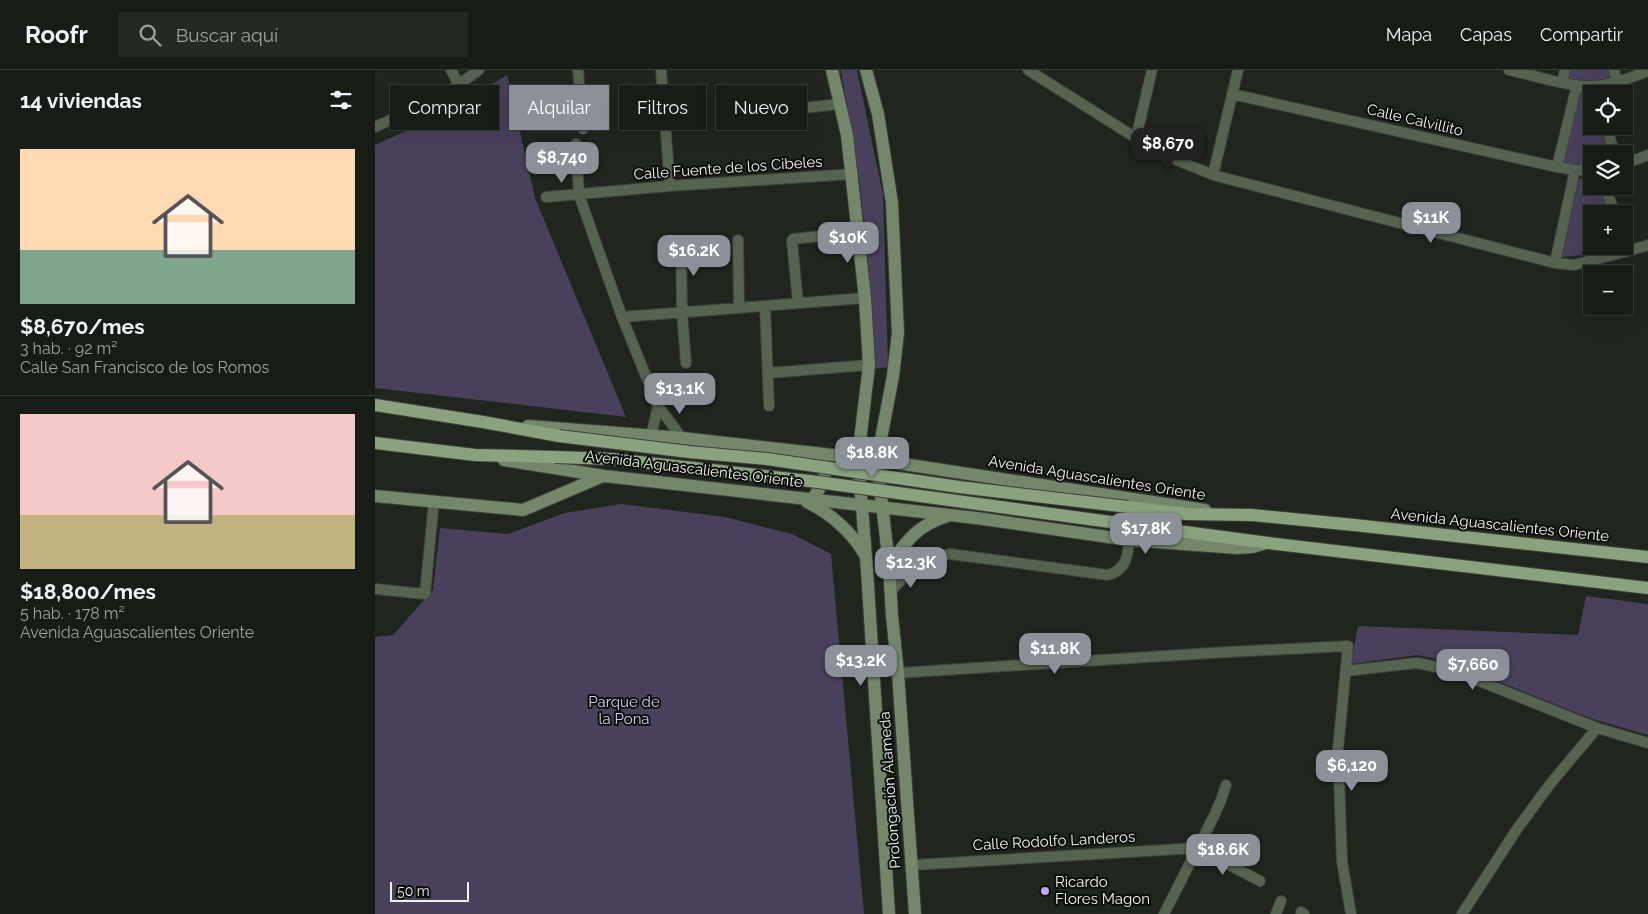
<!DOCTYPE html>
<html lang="es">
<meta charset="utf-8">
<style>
body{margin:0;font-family:Raleway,sans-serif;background:#252923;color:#f1f3f6;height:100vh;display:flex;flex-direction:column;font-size:19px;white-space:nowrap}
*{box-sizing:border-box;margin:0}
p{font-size:16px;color:#9fa1a1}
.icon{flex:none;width:28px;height:28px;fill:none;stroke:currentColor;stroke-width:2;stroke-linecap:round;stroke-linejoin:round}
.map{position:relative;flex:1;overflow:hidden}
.side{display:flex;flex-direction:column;background:#181c16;width:375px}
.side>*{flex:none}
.banner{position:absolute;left:15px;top:15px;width:475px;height:45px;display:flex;gap:10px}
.buttons{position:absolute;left:1208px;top:15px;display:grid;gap:10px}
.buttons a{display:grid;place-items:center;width:50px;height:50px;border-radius:0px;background:#181c16;box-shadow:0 5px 20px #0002,0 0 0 1px #363a35;font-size:25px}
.scale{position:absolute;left:15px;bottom:12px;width:79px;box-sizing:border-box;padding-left:5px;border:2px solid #eff2ed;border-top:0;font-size:14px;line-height:18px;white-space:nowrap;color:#eff2ed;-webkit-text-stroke:4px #0b0d0a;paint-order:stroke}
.price{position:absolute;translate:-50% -42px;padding:0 11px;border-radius:10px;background:#8c9099;color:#fff;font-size:16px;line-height:32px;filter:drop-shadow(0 1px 2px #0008)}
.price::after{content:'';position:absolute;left:50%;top:30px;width:15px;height:11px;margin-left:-8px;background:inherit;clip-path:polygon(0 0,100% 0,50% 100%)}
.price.active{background:#222;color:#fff}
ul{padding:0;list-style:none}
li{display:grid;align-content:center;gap:10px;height:265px;padding:0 20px}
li+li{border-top:1px solid #363a35}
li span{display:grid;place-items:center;height:155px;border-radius:0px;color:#555}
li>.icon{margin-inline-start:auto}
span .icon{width:90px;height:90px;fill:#fffc;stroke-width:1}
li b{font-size:21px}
h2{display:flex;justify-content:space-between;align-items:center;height:60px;padding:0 20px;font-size:21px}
.pill{padding:0 18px;border-radius:0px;background:#181c16;box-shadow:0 5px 20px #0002,0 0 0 1px #363a35;font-size:18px;line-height:45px}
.pill.active{background:#8c9099;color:#fff}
header{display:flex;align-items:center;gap:30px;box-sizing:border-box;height:70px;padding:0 25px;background:#181c16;border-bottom:1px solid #363a35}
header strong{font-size:24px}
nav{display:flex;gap:28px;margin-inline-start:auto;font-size:18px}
.search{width:350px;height:45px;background:#252923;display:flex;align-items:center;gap:12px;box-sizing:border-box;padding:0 18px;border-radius:0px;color:#9fa1a1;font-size:19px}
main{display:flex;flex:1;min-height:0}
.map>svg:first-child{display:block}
</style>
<header>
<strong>Roofr</strong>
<div class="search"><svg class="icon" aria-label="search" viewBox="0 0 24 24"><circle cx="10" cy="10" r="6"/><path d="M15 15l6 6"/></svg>Buscar aquí</div>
<nav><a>Mapa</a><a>Capas</a><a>Compartir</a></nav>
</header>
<main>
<section class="side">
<h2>14 viviendas<svg class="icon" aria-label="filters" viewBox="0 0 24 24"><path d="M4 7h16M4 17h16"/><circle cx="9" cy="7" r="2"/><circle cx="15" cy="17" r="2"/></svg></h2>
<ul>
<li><span style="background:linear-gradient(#ffd9b3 65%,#7fa58c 0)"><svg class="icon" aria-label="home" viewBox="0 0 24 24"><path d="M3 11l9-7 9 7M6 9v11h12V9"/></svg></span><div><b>$8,670/mes</b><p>3 hab. · 92 m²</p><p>Calle San Francisco de los Romos</p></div></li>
<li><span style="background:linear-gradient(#f6c9c9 65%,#c2b280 0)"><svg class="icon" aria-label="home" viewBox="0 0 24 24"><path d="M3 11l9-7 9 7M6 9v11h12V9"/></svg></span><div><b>$18,800/mes</b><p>5 hab. · 178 m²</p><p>Avenida Aguascalientes Oriente</p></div></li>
</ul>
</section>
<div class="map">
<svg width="1273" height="844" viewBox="0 0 1273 844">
<rect width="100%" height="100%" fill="#20251e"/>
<path fill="#49415c" d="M466,0h16l26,125 5,172 -16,2 -6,-124 -7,-67z
M1195,0h40l2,8 -23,3 -21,-2z
M132,5l28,123 91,219 -251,-29v-243l68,-31z
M1205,20h8l3,8v28h10l10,28h-20v12l-4,1 -25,-4z
M1216,108v8h10l9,28h-19v32l30,1 -30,7 -29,3 15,-78z
M246,434l104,13 67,17 39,20 33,360h-489v-277l18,-2 40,-45 7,-62 68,6 57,-21z
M1211,526l62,8v131l-56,-16 -145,-58 -30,-6 -66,9 7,-38 220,9z"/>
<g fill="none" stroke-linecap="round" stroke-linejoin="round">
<defs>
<path id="street" d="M76,0l8,15
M203,0l5,59
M286,0l9,116
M653,0l108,68 36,20 41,17 342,88 19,2 54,-14 20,-6
M1134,0c24,5 59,17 83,16 20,-1 38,-8 56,-15
M1239,0l3,12
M1187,12l3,-12
M857,24l325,73 18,3h16
M410,40l55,-6
M1231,56l9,28
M0,57l69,-32 35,-25
M761,68l16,-68
M201,74l3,51 43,122 36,89 24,32
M1249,94l24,-9
M1182,97l20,-82
M838,105l25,-105
M1230,116l10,28
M171,127l124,-11 183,-12
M363,170l1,67
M1249,170l4,11
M306,173l1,69 4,51
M1180,193l20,-93
M423,233l-6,-62 1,-2 65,-7
M390,236l4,100
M247,247l243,-19
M393,303l101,-8
M276,366l7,-30
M0,519l50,5 9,-93
M515,522c15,-17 36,-36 60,-38l158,21c18,-5 20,-19 21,-35
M971,601l70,-8 36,7 145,58 51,15
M523,603l312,-20 138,-7 -10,103 4,112 9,53
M538,795l284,-17 63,33
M926,842l3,2
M789,844l51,-100 6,-14 5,-15
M901,844l5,-13
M1087,844l55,-85 34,-46 46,-55"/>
<path id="secondary" d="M457,0l15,65 18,163 4,67 -11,93 9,112 22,344
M491,0l12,44 14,89 6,130 -5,43 -16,84 12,105 3,51 6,57 17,241
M153,356l154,12 195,22 328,50
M129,390l100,16 372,42 153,22 108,8 16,-1 13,-4
M0,426l148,14 80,-34
M436,430c11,-13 20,-27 8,-42
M432,432c23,11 45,30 58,53
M514,495c18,-24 27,-39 58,-49"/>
<path id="primary" d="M0,335l108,17 76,14
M0,373l100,12 80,2
M753,437l58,7 66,1 102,10 294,32
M750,454l143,19 380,45"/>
</defs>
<use href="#street" stroke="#3d423b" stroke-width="12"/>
<use href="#secondary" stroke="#3d423b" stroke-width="14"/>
<use href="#primary" stroke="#3d423b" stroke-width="14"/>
<use href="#street" stroke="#576351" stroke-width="10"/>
<use href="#secondary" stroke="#74876b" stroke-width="12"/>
<use href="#primary" stroke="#8aa37e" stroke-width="12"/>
<defs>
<path id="primary-bridge" d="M184,366l130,16 78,7 192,28 169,20
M180,387l57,2 198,22 315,43"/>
</defs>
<use href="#primary-bridge" stroke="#3d423b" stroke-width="14" stroke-linecap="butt"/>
<use href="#primary-bridge" stroke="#8aa37e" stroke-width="12"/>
</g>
<circle fill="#c0a8f4" stroke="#0b0d0a" stroke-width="2" cx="670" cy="821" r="5"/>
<g text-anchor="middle" stroke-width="4" stroke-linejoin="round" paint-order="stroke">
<g font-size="15" fill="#eff2ed" stroke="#0b0d0a">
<text transform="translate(1040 50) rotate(13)" y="5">Calle Calvillito</text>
<text transform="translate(353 98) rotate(-4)" y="5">Calle Fuente de los Cibeles</text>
<text transform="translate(319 399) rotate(7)" y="5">Avenida Aguascalientes Oriente</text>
<text transform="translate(722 408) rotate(9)" y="5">Avenida Aguascalientes Oriente</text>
<text transform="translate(1125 455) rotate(6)" y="5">Avenida Aguascalientes Oriente</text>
<text transform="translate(515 720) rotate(-94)" y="5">Prolongación Alameda</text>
<text transform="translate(679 771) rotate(-3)" y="5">Calle Rodolfo Landeros</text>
</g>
<g font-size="15" fill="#d9ccf7" stroke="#0b0d0a">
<text x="249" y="637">Parque de<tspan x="249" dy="17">la Pona</tspan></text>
</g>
<g font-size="15" fill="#eff2ed" stroke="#0b0d0a" text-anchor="start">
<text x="680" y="817">Ricardo<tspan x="680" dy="17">Flores Magon</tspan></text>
</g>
</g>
</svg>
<div class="buttons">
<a><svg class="icon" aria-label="locate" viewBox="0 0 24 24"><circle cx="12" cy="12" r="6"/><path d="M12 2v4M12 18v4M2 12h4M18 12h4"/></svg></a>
<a><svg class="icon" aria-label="layers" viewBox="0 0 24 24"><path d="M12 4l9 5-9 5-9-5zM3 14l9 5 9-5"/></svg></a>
<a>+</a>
<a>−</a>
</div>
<div class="scale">50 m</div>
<b class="price active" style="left:793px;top:100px">$8,670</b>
<b class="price" style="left:187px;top:114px">$8,740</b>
<b class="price" style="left:1056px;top:174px">$11K</b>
<b class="price" style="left:473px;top:194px">$10K</b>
<b class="price" style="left:319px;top:207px">$16.2K</b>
<b class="price" style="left:305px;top:345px">$13.1K</b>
<b class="price" style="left:497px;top:409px">$18.8K</b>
<b class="price" style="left:771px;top:485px">$17.8K</b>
<b class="price" style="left:536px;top:519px">$12.3K</b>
<b class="price" style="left:680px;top:605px">$11.8K</b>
<b class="price" style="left:486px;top:617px">$13.2K</b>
<b class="price" style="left:1098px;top:621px">$7,660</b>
<b class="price" style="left:977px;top:722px">$6,120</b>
<b class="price" style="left:848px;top:806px">$18.6K</b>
<div class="banner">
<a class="pill">Comprar</a>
<a class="pill active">Alquilar</a>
<a class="pill">Filtros</a>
<a class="pill">Nuevo</a>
</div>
</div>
</main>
